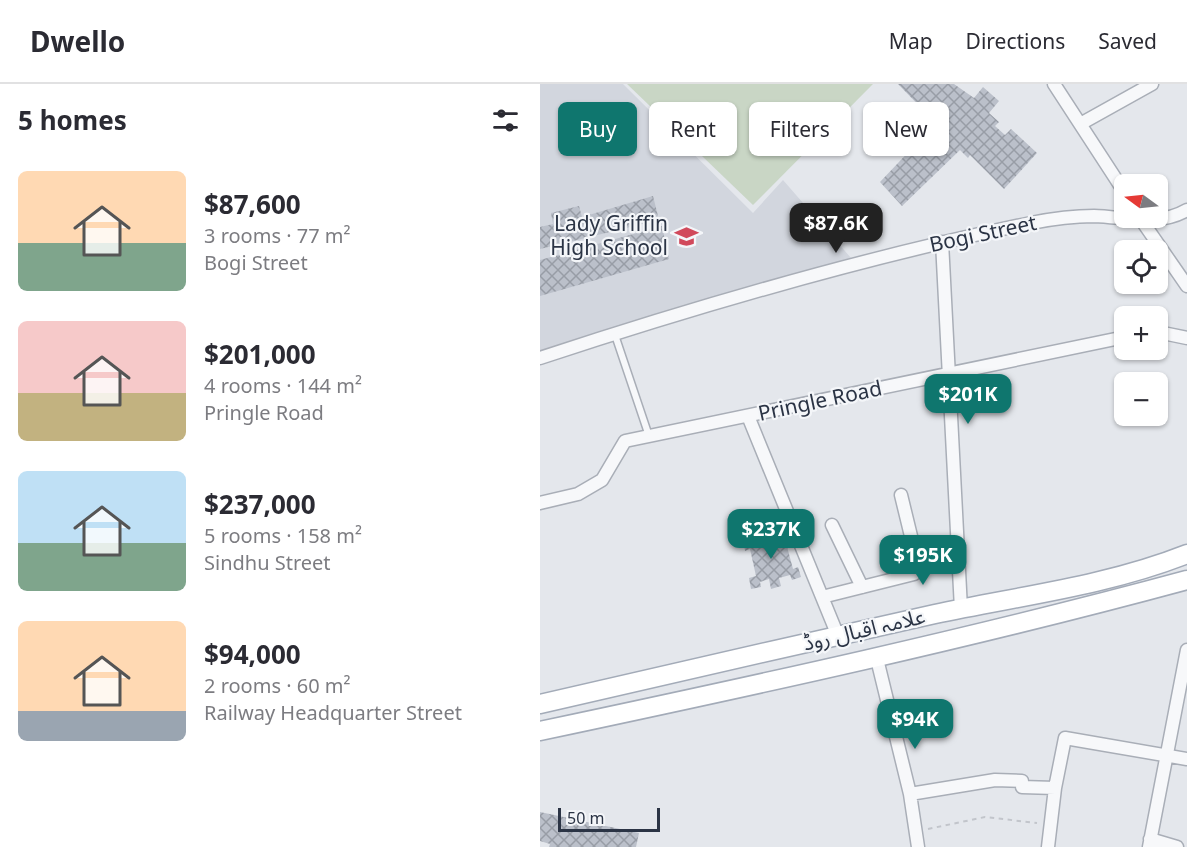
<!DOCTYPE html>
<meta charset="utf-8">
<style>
body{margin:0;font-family:"Noto Sans","Noto Sans Arabic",sans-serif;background:#f2f2f3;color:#2b2b33;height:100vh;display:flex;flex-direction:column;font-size:22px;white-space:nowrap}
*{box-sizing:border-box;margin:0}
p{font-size:20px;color:#7c7c81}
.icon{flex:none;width:33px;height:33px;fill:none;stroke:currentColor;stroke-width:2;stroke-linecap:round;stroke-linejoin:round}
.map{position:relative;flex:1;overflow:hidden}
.panel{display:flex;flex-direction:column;background:#fff;width:540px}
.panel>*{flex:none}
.hud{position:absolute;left:18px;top:18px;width:538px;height:54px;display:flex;gap:12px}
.needle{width:39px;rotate:285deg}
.buttons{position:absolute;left:574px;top:90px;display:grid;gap:12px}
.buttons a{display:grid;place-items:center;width:54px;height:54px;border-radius:9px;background:#fff;box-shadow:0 2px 4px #0004;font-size:30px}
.scale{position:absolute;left:18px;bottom:15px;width:102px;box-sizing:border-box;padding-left:6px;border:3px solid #2b3445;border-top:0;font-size:16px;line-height:21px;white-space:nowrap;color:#2b3445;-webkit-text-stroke:4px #f4f6f9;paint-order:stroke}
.price{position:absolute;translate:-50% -51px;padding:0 14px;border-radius:12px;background:#0f766e;color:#fff;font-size:20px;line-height:39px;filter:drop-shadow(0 2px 3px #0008)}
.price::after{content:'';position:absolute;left:50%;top:36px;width:18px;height:14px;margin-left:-9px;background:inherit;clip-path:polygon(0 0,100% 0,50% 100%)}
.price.active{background:#222;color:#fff}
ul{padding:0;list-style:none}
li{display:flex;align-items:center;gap:18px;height:150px;padding:0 18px}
li span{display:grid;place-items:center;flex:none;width:168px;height:120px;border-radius:9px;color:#555}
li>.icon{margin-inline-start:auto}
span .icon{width:72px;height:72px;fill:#fffc;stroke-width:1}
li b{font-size:26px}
h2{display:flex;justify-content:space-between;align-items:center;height:72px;padding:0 18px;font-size:26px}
.pill{padding:0 21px;border-radius:9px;background:#fff;box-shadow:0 2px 4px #0004;font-size:21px;line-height:54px}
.pill.active{background:#0f766e;color:#fff}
header{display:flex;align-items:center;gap:36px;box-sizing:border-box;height:84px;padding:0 30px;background:#fff;border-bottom:2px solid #e1e1e2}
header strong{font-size:28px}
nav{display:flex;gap:33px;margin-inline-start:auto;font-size:21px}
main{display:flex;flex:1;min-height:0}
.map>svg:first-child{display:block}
</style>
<header>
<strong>Dwello</strong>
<nav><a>Map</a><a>Directions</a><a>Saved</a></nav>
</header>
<main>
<section class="panel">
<h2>5 homes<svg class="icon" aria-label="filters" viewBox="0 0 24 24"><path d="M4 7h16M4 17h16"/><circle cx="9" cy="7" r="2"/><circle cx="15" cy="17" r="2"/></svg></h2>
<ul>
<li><span style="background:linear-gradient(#ffd9b3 60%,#7fa58c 0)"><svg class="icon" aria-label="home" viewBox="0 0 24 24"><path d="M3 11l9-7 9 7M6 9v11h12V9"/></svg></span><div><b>$87,600</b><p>3 rooms · 77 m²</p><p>Bogi Street</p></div></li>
<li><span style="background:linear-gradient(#f6c9c9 60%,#c2b280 0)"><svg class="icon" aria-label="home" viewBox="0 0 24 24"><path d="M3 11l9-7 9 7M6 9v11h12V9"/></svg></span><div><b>$201,000</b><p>4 rooms · 144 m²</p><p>Pringle Road</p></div></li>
<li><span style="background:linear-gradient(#bfe0f5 60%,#7fa58c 0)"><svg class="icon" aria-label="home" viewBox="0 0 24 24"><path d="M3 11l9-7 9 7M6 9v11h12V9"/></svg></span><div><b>$237,000</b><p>5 rooms · 158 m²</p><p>Sindhu Street</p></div></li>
<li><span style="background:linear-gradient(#ffd9b3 75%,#9aa5b1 0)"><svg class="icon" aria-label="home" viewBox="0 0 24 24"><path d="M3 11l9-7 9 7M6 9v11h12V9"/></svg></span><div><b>$94,000</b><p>2 rooms · 60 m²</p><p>Railway Headquarter Street</p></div></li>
</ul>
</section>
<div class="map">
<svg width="647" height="763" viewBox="0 0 647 763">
<defs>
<pattern id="building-cross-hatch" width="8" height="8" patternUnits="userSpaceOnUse" patternTransform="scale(1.5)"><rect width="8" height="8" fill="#bbc0ca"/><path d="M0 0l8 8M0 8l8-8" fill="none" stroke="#989da6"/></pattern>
</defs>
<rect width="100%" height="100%" fill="#e4e7ec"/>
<path fill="#d2d6de" d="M0,0h83l130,129 30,-33 68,78 -311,97z"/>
<path fill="#c9d6c5" d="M87,0h246l-120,121z"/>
<path fill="url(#building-cross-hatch)" d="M358,0h56l20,14 9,-11 16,14 -10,12 10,9 -4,4 10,9 6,-6 26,24 -33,36 -34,-34 -2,3 -8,-8 -58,56 -22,-24 54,-57 -8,-7 3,-2z
M113,112l6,24 -119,29v-22l13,-3 -2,-11 28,-7 3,11z
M122,142l7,33 -129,37v-36z
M247,443l3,10 -5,2 8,30 5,-2 3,10 -9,3 -2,-5 -11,3 2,8 -10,3 -2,-10 -9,3 1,5 -10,2 -2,-11 7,-2 -6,-27 -5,2 -2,-13 10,-3 2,8 22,-6 -1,-7z
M0,728l99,21 -3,14h-87l1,-3 -10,-3z"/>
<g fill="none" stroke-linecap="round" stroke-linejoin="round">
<defs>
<path id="service" d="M75,251l34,101"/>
<path id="minor" d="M514,0l71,109
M542,39l70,-39
M600,134l47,68
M402,158l19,367
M618,248l29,6
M0,274c161,-53 325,-101 491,-135 20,-4 42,-7 63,-7 32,1 64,11 93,-6
M208,332l90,220
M0,419l38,-9 24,-14 23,-39 500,-104
M292,441l30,62
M282,513l92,-23 5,-5 -18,-74
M337,575l33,135 8,53
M370,710l85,-14 27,1v6l33,1
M610,755l27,8
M508,763l7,-59 10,-50 122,21
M609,763l38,-197"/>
<path id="primary" d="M0,620c132,-30 263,-61 395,-90 84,-18 171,-28 252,-60
M0,647c217,-46 433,-93 647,-151"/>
</defs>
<use href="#service" stroke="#a9aeb7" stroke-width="9"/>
<use href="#minor" stroke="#a9aeb7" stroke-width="15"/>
<use href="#primary" stroke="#a3abb8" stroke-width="21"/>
<path stroke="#c2c5cb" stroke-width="2" stroke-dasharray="4.5 4.5" stroke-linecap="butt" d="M388,745l57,-12 52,6"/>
<use href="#service" stroke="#f7f8fa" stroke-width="6"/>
<use href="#minor" stroke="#f7f8fa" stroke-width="12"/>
<use href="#primary" stroke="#fff" stroke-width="18"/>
</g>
<defs>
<symbol id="school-bare" viewBox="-9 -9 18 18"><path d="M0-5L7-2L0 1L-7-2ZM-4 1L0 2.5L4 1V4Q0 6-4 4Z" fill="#d1495b" stroke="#f4f6f9" stroke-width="2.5" paint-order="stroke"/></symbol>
</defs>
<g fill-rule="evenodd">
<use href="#school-bare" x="130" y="136" width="33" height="33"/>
</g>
<g text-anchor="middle" stroke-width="4.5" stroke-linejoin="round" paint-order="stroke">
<g font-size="21" fill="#2b3445" stroke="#f4f6f9" text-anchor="end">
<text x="128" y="147">Lady Griffin<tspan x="128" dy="24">High School</tspan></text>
</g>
<g font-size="21" fill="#2b3445" stroke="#f4f6f9">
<text transform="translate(443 150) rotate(-12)" y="7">Bogi Street</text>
<text transform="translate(280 317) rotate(-12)" y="7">Pringle Road</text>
<text transform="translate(324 546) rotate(-13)" y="7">علامہ اقبال روڈ</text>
</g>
</g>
</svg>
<div class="buttons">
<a><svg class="needle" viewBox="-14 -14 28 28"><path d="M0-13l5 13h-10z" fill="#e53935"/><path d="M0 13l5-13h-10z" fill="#7c7c81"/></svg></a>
<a><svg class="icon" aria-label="locate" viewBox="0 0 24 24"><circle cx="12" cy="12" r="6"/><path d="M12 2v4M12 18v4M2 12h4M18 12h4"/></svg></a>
<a>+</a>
<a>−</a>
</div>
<div class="scale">50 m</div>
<b class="price active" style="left:296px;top:170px">$87.6K</b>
<b class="price" style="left:428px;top:341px">$201K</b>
<b class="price" style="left:231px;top:476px">$237K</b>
<b class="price" style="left:383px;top:502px">$195K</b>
<b class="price" style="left:375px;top:666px">$94K</b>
<div class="hud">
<a class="pill active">Buy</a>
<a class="pill">Rent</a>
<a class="pill">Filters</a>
<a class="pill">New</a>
</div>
</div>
</main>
